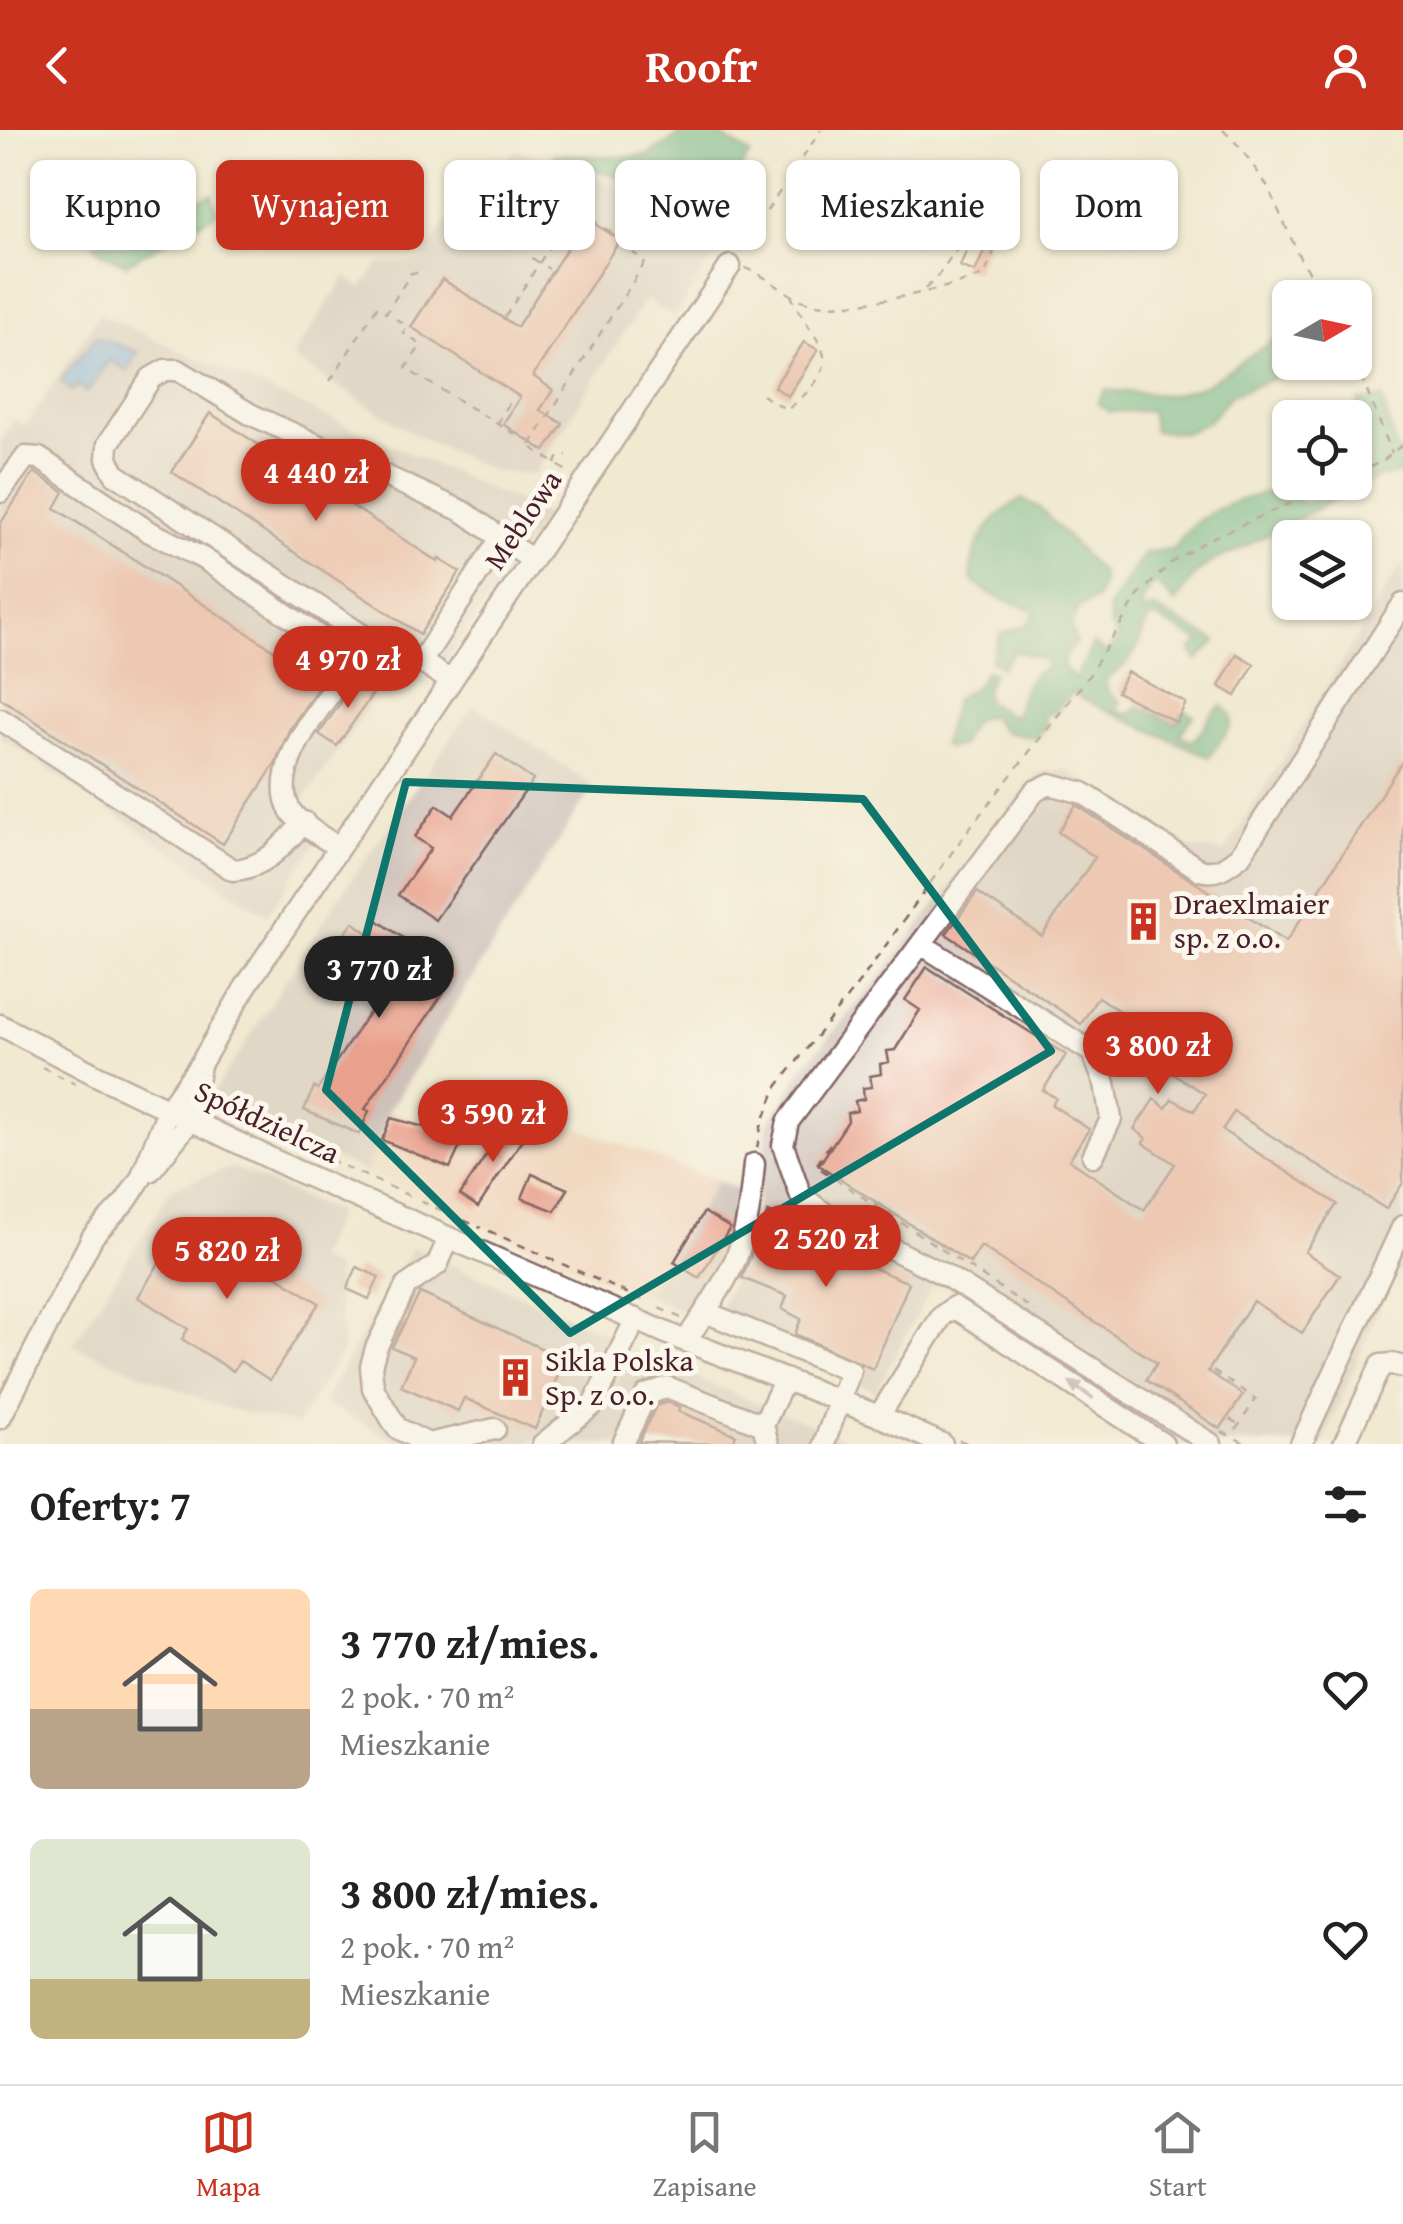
<!DOCTYPE html>
<html lang="pl">
<meta charset="utf-8">
<style>
body{margin:0;font-family:"Gentium Book Plus",serif;background:#f6f6f6;color:#222;height:100vh;display:flex;flex-direction:column;font-size:38px;white-space:nowrap}
*{box-sizing:border-box;margin:0}
p{font-size:32px;color:#767676}
.icon{flex:none;width:55px;height:55px;fill:none;stroke:currentColor;stroke-width:2;stroke-linecap:round;stroke-linejoin:round}
.map{position:relative;height:1314px;overflow:hidden}
.sheet{display:flex;flex-direction:column;background:#fff;flex:1}
.sheet>*{flex:none}
.guide{position:absolute;left:30px;top:30px;width:1345px;height:90px;display:flex;gap:20px}
.needle{width:65px;rotate:81deg}
.fabs{position:absolute;left:1272px;top:150px;display:grid;gap:20px}
.fabs a{display:grid;place-items:center;width:100px;height:100px;border-radius:15px;background:#fff;box-shadow:0 2px 8px #0004;font-size:50px}
.price{position:absolute;translate:-50% -85px;padding:0 22px;border-radius:35px;background:#c8321e;color:#fff;font-size:32px;line-height:65px;filter:drop-shadow(0 2px 5px #0008)}
.price::after{content:'';position:absolute;left:50%;top:60px;width:30px;height:22px;margin-left:-15px;background:inherit;clip-path:polygon(0 0,100% 0,50% 100%)}
.price.on{background:#222;color:#fff}
ul{padding:0;list-style:none}
li{display:flex;align-items:center;gap:30px;height:250px;padding:0 30px}
li span{display:grid;place-items:center;flex:none;width:280px;height:200px;border-radius:15px;color:#555}
li>.icon{margin-inline-start:auto}
span .icon{width:120px;height:120px;fill:#fffc;stroke-width:1}
li b{font-size:42px}
h2{display:flex;justify-content:space-between;align-items:center;height:120px;padding:0 30px;font-size:42px}
.chip{padding:0 35px;border-radius:15px;background:#fff;box-shadow:0 2px 8px #0004;font-size:35px;line-height:90px}
.chip.on{background:#c8321e;color:#fff}
header{display:flex;justify-content:space-between;align-items:center;height:130px;padding:0 30px;background:#c8321e;color:#fff;font-size:45px;font-weight:600}
.dock{display:flex;justify-content:space-around;align-items:center;height:140px;border-top:2px solid #e0e0e0;background:#fff;font-size:28px;color:#767676}
.dock a{display:grid;justify-items:center;gap:5px}
.dock .on{color:#c8321e}
.map>svg:first-child{display:block}
</style>
<header><svg class="icon" aria-label="back" viewBox="0 0 24 24"><path d="M15 5l-7 7 7 7"/></svg>Roofr<svg class="icon" aria-label="person" viewBox="0 0 24 24"><circle cx="12" cy="8" r="4"/><path d="M4 21q1-7 8-7t8 7"/></svg></header>
<div class="map">
<svg width="1403" height="1314" viewBox="0 0 1403 1314">
<rect width="100%" height="100%" fill="#fbf7ec"/>
<filter id="ink" filterUnits="userSpaceOnUse"><feTurbulence type="fractalNoise" baseFrequency=".01" numOctaves="2"/><feDisplacementMap in="SourceGraphic" scale="20" xChannelSelector="R" yChannelSelector="G"/><feConvolveMatrix kernelMatrix="1 2 1 2 8 2 1 2 1" color-interpolation-filters="sRGB"/></filter>
<filter id="wash" filterUnits="userSpaceOnUse"><feTurbulence type="fractalNoise" baseFrequency=".0048" numOctaves="4" result="noise"/><feDisplacementMap in="SourceGraphic" scale="40" xChannelSelector="R" yChannelSelector="G"/><feGaussianBlur stdDeviation="2.25" result="paint"/><feColorMatrix in="noise" values="0 0 0 0 0 0 0 0 0 0 0 0 0 0 0 0 0 1.4 0 .05"/><feComposite in="paint" operator="in"/></filter>
<g filter="url(#wash)">
<rect width="100%" height="100%" fill="#f1ead1"/>
<path fill="#f0d5bc" d="M508,971l209,80 -70,114 -5,2 -276,-124 23,-62 96,26z"/>
<path fill="#cec1b9" d="M515,19l149,53 59,39 -49,76 -29,-17 -111,174 -39,-2 -78,-36 -125,-78 53,-81 17,11 16,-24 42,-3 27,-39 15,10z
M99,184l448,201 -120,173 -32,-20 -97,141 27,21 -58,85 -267,-178v-295l14,-23 12,7z
M1403,432v703l-21,36 -60,143h-136l-245,-159 -10,3 -55,103 -165,-65 39,-85 19,-119 35,-55 74,-87 159,-207 27,-4 130,80 31,3z
M474,575l119,81 -204,324 -23,63 -157,-73 134,-209z
M232,1037l106,46 -21,47 19,9 7,81 -46,75 -76,-18 -149,-62 101,-158z
M717,1051l31,12 -10,50 -46,73 -45,-21z
M413,1117l206,93 -35,64 -48,35 -11,5h-124l-78,-42z
M632,1222l177,72 46,20h-283l-9,-4 37,-32z"/>
<path fill="#61b380" stroke="#566956" stroke-width="2.5" d="M687,0h25l38,24 -14,21 -42,16 -30,-1 -113,-31 3,-5 65,3 29,-2z
M291,34l5,10 -4,10 -27,9 -10,-5 -1,-13 20,-9z
M212,63l5,20 -91,51 -24,-11 -9,-9z
M1289,200l1,32 13,1 -7,6 -66,27 -22,26 -23,11 -31,-2 -4,-20 -41,1 -12,-9 8,-13 65,5 33,-9z
M1382,268l15,54 6,-1v22l-26,5 -147,76c-27,9 -40,24 -54,50l-19,-20 -5,2 -10,17v9l11,-4 64,33 -20,20 -6,-11 10,-8 -47,-25 -8,6c-7,26 -17,44 -41,57l4,13 12,9 -6,8 14,4 9,-8 38,18 9,-13 9,5 -14,18 12,7c15,-11 14,-28 31,-35l9,9v10l-23,32 -127,-58 -9,-7 -16,18 -14,7 4,8 -12,13 -32,-6 -12,-16c-19,-1 -23,14 -31,30l-13,2 -5,-4 13,-45 21,-13 10,-16 7,2 -8,17 2,12 26,16c11,-22 9,-43 35,-49l-5,-9 -29,-8 -12,16 -11,-7 10,-26 27,-10 7,-12c-25,-13 -44,-12 -64,-33 -1,-34 20,-63 50,-80l18,8 63,67v12l-6,13 -18,9 -7,19 5,15 -12,15v10l11,12 18,-35 14,9 12,-16 -8,-11 -3,-18 36,-55 31,-5c20,-41 76,-52 116,-61l12,17 18,-8 -3,-13 37,-1 3,-81z"/>
<path fill="#6ea8de" stroke="#5c6484" stroke-width="2.5" d="M96,207l42,15 -11,19 -18,-11 -22,33 -9,-8 -6,6 -12,-10z"/>
<g id="blocks">
<path fill="#e9a18d" d="M586,88l34,22 -87,136 20,14 -13,20 23,14 -18,27 -42,-27 17,-27 -109,-70 31,-48 75,48z
M973,105l15,7 -13,30 -15,-6z
M804,212l14,8 -30,46 -14,-9z
M210,283l228,149 1,-3 21,13 -40,62 -248,-162z
M34,342l30,20 -9,16 228,148 12,-19 37,25v5l-43,63 -14,34 -52,80 -223,-146v-174z
M1237,524l17,10 -18,32 -17,-10z
M1127,542l59,31 -10,19 -59,-30z
M358,547l18,12 -39,57 -18,-12z
M496,624l37,26 -98,140 -37,-25 33,-47 -16,-11 22,-32 16,11z
M1403,630v423l-17,26 -152,-97 -12,18 115,74 -32,48 35,23 -38,58 -49,-32 -45,70 35,24 -23,34 -74,-49 11,-17 -176,-117 -11,17 -151,-98 29,-44 -1,-8 10,-2 -2,-10 9,-2 -1,-11 9,-1 -2,-11 11,-2 -1,-10 9,-2 -2,-11 8,-1 25,-40 -15,-10 22,-33 139,88 -23,35 13,8 -4,7 37,24 -20,31 75,50 31,-46 -32,-21 3,-5 -12,-9 20,-30 12,9 6,-9 22,12 11,-17 -58,-37 12,-19 -61,-41 -17,27 -135,-90 31,-42 65,44 53,-79 -37,-25 18,-27 210,137z
M377,790l79,54 -91,135 4,2 -10,23 -55,-24 10,-23 4,2 69,-103 -53,-36 19,-28 15,11z
M391,988l73,20 -14,30 -68,-28z
M508,992l18,12 -48,73 -18,-12z
M532,1044l36,15 -13,22 -33,-13z
M704,1082l26,16 -31,50 -25,-16z
M768,1082l58,24 -5,10 88,37 -36,86 -78,-35 6,-15 -19,-10 5,-13 -45,-18z
M186,1090l133,83 -49,77 -30,-19 -7,10 -51,-32 6,-10 -50,-32z
M357,1137l22,10 -10,22 -22,-10z
M420,1163l145,66 -30,70 -71,-31 -6,13 -57,-25 13,-29 -22,-10z
M667,1272l13,5 -2,4 58,24 -4,9 -93,-2 17,-36z"/>
</g>
</g>
<g filter="url(#ink)">
<use href="#blocks" fill-opacity="0" stroke="#846665" stroke-width="2.5"/>
<g fill="none" stroke-linecap="round" stroke-linejoin="round">
<defs>
<path id="minor" d="M0,362l26,-35 13,1 109,73 56,28 141,95 1,17c-23,34 -79,96 -56,139 8,14 35,28 49,38
M421,532l80,-124
M451,551l-30,-19 -39,-14 -267,-174 -8,-15 1,-15 43,-66 14,-8h13l72,44 214,98 68,48
M0,589l233,151c33,-2 50,-25 71,-48
M921,814l171,108 13,31 6,36 -18,37
M0,895l100,52 199,95 381,167 199,77 63,28
M150,1041l40,-50 10,-56
M449,1108l-12,27 -31,21 -30,62 -5,18 2,22 24,40 31,16 67,-15
M705,1182l145,59 -26,73
M686,1211c17,-27 37,-53 50,-83 12,-29 15,-63 18,-94
M879,1286l63,-100 12,-9 209,137
M0,1288l93,-182 33,-35 15,-23 27,-68 33,-47 45,-77 484,-720
M543,1314l50,-39 43,-86
M623,1314l23,-49 21,-8 96,38
M768,1314l-5,-19 22,-46
M1211,1314l-266,-169 -113,-56 -31,-23 -18,-51 5,-23 247,-331 15,-7 33,9 117,77c17,5 27,-4 40,-14l163,-252
M1301,1314l102,-218
M1344,1314l37,-79 11,-1 11,3"/>
</defs>
<use href="#minor" stroke="#846665" stroke-width="25"/>
<path stroke="#846665" stroke-width="2.5" stroke-dasharray="8 8" stroke-linecap="butt" d="M1223,0l18,18 27,39 32,71 27,40
M579,89l4,-5 43,28 -3,5
M619,114l19,12
M740,121l81,-121
M532,128l17,11
M745,138c22,7 39,27 62,34 32,11 146,-13 178,-28l12,-31 -7,-13c-33,-2 -42,44 -67,60
M505,187l66,-104 12,7
M396,189l11,7 -4,7 18,12 -15,23 3,2
M1355,231l37,92
M413,243l108,65
M330,251l47,-74 9,6 25,-40h12
M762,265l25,15c65,-53 31,-59 4,-114
M497,294l16,-27
M530,315l116,-184
M532,318l36,24
M555,334l5,-9h7
M1355,345l29,-15 19,-16
M42,937l33,17
M209,975l63,28
M286,1010l126,57
M830,1014l-14,22 219,145
M757,1018l4,-21 15,-39 88,-112 104,-146 120,-153 50,-81 34,-34 35,-22 132,-58
M420,1071l61,27
M489,1101l160,72
M659,1178l22,10
M1213,1241l43,28 -23,35
M1230,1289l8,5
M1222,1302l25,12
M959,1310l10,4"/>
<use href="#minor" stroke="#fff" stroke-width="20"/>
</g>
<defs><path id="oneway-solid" d="M-6-.8H1V-3.2L6.5 0L1 3.2V.8H-6Z" transform="scale(2.5)"/></defs>
<use fill="#ae9aa0" href="#oneway-solid" transform="translate(1081 1260) rotate(-145)"/>
</g>
<path d="M0 0H1403V1314H0ZM406,652l457,17 188,252 -481,282 -244,-243z" fill="#f1ead1" fill-opacity=".55" fill-rule="evenodd"/>
<path fill="none" stroke="#0f766e" stroke-width="8" stroke-linejoin="round" d="M406,652l457,17 188,252 -481,282 -244,-243z"/>
<defs>
<symbol id="building-bare" viewBox="-9 -9 18 18"><path d="M-4-6H4V6H1V3H-1V6H-4ZM-2.5-4.3h1.7v1.8h-1.7ZM.8-4.3h1.7v1.8H.8ZM-2.5-1h1.7V.8h-1.7ZM.8-1h1.7V.8H.8Z" fill="#c8321e" stroke="#fbf7ec" stroke-width="2.5" paint-order="stroke"/></symbol>
</defs>
<g fill-rule="evenodd">
<use href="#building-bare" x="1116" y="764" width="55" height="55"/>
<use href="#building-bare" x="488" y="1220" width="55" height="55"/>
</g>
<g text-anchor="middle" stroke-width="10" stroke-linejoin="round" paint-order="stroke">
<g font-size="30" fill="#4a1f2b" stroke="#fbf7ec">
<text transform="translate(523 390) rotate(-56)" y="10">Meblowa</text>
<text transform="translate(267 992) rotate(25)" y="10">Spółdzielcza</text>
</g>
<g font-size="30" fill="#4a1f2b" stroke="#fbf7ec" text-anchor="start">
<text x="1174" y="784">Draexlmaier<tspan x="1174" dy="34">sp. z o.o.</tspan></text>
<text x="545" y="1241">Sikla Polska<tspan x="545" dy="34">Sp. z o.o.</tspan></text>
</g>
</g>
</svg>
<div class="fabs">
<a><svg class="needle" viewBox="-14 -14 28 28"><path d="M0-13l5 13h-10z" fill="#e53935"/><path d="M0 13l5-13h-10z" fill="#767676"/></svg></a>
<a><svg class="icon" aria-label="locate" viewBox="0 0 24 24"><circle cx="12" cy="12" r="6"/><path d="M12 2v4M12 18v4M2 12h4M18 12h4"/></svg></a>
<a><svg class="icon" aria-label="layers" viewBox="0 0 24 24"><path d="M12 4l9 5-9 5-9-5zM3 14l9 5 9-5"/></svg></a>
</div>
<b class="price" style="left:316px;top:394px">4 440 zł</b>
<b class="price" style="left:348px;top:581px">4 970 zł</b>
<b class="price on" style="left:379px;top:891px">3 770 zł</b>
<b class="price" style="left:1158px;top:967px">3 800 zł</b>
<b class="price" style="left:493px;top:1035px">3 590 zł</b>
<b class="price" style="left:826px;top:1160px">2 520 zł</b>
<b class="price" style="left:227px;top:1172px">5 820 zł</b>
<div class="guide">
<a class="chip">Kupno</a>
<a class="chip on">Wynajem</a>
<a class="chip">Filtry</a>
<a class="chip">Nowe</a>
<a class="chip">Mieszkanie</a>
<a class="chip">Dom</a>
</div>
</div>
<section class="sheet">
<h2>Oferty: 7<svg class="icon" aria-label="filters" viewBox="0 0 24 24"><path d="M4 7h16M4 17h16"/><circle cx="9" cy="7" r="2"/><circle cx="15" cy="17" r="2"/></svg></h2>
<ul>
<li><span style="background:linear-gradient(#ffd9b3 60%,#b9a48a 0)"><svg class="icon" aria-label="home" viewBox="0 0 24 24"><path d="M3 11l9-7 9 7M6 9v11h12V9"/></svg></span><div><b>3 770 zł/mies.</b><p>2 pok. · 70 m²</p><p>Mieszkanie</p></div><svg class="icon" aria-label="heart" viewBox="0 0 24 24"><path d="M12 20l-8-8c-3-5 5-10 8-4 3-6 11-1 8 4z"/></svg></li>
<li><span style="background:linear-gradient(#dfe7d0 70%,#c2b280 0)"><svg class="icon" aria-label="home" viewBox="0 0 24 24"><path d="M3 11l9-7 9 7M6 9v11h12V9"/></svg></span><div><b>3 800 zł/mies.</b><p>2 pok. · 70 m²</p><p>Mieszkanie</p></div><svg class="icon" aria-label="heart" viewBox="0 0 24 24"><path d="M12 20l-8-8c-3-5 5-10 8-4 3-6 11-1 8 4z"/></svg></li>
</ul>
</section>
<nav class="dock">
<a class="on"><svg class="icon" aria-label="map" viewBox="0 0 24 24"><path d="M3 6l6-2 6 2 6-2v14l-6 2-6-2-6 2zM9 4v14M15 6v14"/></svg>Mapa</a>
<a><svg class="icon" aria-label="saved" viewBox="0 0 24 24"><path d="M7 4h10v16l-5-4-5 4z"/></svg>Zapisane</a>
<a><svg class="icon" aria-label="home" viewBox="0 0 24 24"><path d="M3 11l9-7 9 7M6 9v11h12V9"/></svg>Start</a>
</nav>
